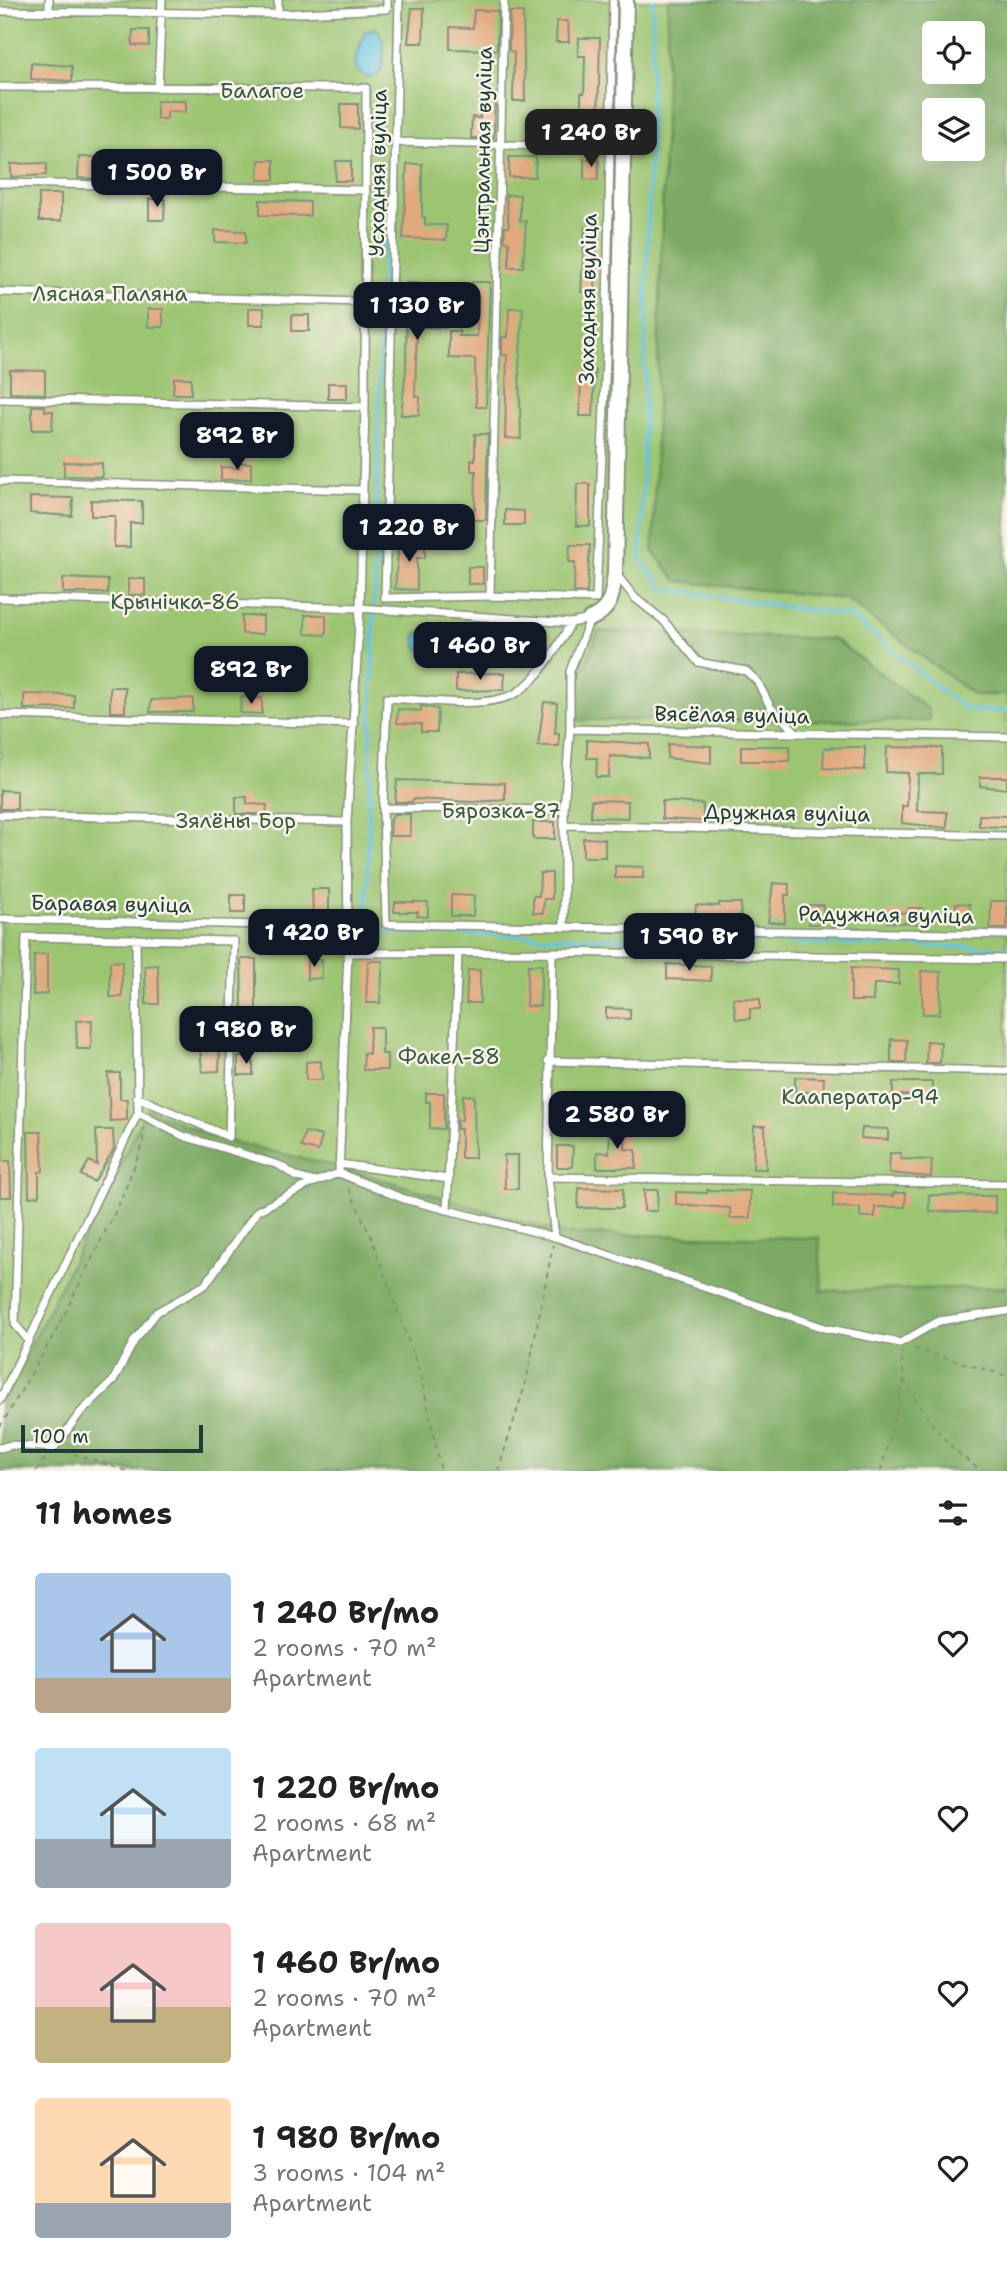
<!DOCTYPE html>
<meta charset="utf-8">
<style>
body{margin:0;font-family:"Shantell Sans",sans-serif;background:#f6f6f6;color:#222;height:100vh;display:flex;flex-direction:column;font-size:26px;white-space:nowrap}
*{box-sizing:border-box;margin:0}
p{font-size:23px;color:#767676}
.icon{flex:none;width:38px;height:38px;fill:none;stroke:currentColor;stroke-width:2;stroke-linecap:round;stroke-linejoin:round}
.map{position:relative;height:1471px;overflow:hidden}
.drawer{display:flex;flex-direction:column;background:#fff;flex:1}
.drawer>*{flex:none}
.buttons{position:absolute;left:922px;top:21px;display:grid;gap:14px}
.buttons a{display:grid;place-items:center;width:63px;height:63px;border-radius:7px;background:#fff;box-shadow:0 7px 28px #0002;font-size:35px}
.scale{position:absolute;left:21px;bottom:18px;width:182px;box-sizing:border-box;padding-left:7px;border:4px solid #1f3d34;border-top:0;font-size:19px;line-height:24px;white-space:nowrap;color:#1f3d34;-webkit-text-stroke:5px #f7f3e8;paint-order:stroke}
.price{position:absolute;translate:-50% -60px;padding:0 16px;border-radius:14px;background:#111827;color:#fff;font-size:23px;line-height:46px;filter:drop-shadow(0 2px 4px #0008)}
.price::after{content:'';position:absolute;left:50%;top:42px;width:21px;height:16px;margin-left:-10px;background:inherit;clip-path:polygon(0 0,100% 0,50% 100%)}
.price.current{background:#222;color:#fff}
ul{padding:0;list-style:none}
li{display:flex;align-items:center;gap:21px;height:175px;padding:0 35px}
li span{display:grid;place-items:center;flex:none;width:196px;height:140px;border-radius:7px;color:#555}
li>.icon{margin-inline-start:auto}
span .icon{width:84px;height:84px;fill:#fffc;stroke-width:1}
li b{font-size:30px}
h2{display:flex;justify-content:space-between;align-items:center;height:84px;padding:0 35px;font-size:30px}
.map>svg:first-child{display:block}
</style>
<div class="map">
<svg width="1007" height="1471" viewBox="0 0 1007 1471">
<rect width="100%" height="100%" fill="#f7f3e8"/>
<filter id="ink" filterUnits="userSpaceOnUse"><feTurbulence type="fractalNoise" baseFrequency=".0143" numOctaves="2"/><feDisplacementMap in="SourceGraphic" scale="14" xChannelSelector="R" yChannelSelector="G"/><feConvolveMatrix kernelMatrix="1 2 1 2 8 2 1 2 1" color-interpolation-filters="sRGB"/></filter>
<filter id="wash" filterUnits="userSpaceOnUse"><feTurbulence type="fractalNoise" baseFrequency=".00686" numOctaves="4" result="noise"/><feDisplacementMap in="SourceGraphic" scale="28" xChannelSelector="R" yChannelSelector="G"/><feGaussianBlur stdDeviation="1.57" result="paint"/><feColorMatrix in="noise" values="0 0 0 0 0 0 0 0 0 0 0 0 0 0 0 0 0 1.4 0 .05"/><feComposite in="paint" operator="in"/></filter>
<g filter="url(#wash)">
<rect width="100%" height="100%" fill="#ece2c2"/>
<path fill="#9cc572" stroke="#5e8153" stroke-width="2" fill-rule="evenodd" d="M0,0h1007v1471h-1007zM934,33h39v39h-39zM934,110h39v39h-39z"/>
<path fill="#7daa64" stroke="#4e744c" stroke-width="2" fill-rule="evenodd" d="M668,0h339v695h-33l-128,-96 -169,-18 -24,-29zM934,33h39v39h-39zM934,110h39v39h-39z
M598,631l236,8 95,71v11l-352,-1 -2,-30z
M147,1109l69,29 131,31 218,65 254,4 3,53 185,-4v184h-1007v-62z"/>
<path fill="#63c2e1" stroke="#41808a" stroke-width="2" d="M376,28c10,9 10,36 2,47l-10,3 -11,-7 -2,-11 10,-28z
M444,629h8l6,6 -2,14 -10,4 -28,-4 -3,-10 2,-5z"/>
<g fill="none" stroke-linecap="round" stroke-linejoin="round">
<path stroke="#63c2e1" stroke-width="3.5" d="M653,0l-12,560 24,29 185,27 116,94 41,1
M384,206l-18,726 641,16"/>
</g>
<g id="blocks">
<path fill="#e1a97e" d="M412,8h12l-1,35h-15z
M474,10l24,1 -1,39 -47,-1v-22l23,1z
M510,12h13l2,89h-12l1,-48 -5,-3z
M557,21h11l1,21h-13z
M133,30h16v16l-17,-1z
M579,38h21l-2,84 5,1v18h-27l1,-23 4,1v-26h3l1,-37h-7z
M31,63l41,3v15l-41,-2z
M480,94h15l-1,44h-23l1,-21 8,1z
M157,101h29v11l-19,-1v8h-10z
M341,104h17v25l-17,-1z
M79,157h16v22l-17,-1z
M509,157h27l-1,20h-26z
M584,159l15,1 -1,20 -14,-1z
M259,160h15v20h-16z
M336,161h15v20h-16z
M47,163l-1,12 -35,2v-13z
M407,164h15v53h3v8h22l-1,15 -43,-2z
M39,194h22v27h-22z
M506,195h14v26h6l-3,46h-14v-25l-5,-2 1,-13h4z
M149,199h16l-1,21h-15z
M260,200l50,2v14l-50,-1z
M585,227h12l-2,65h-14z
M215,230l31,1v12l-31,-1z
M472,282h18l-4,125h-10l-1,-48 -26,-1v-27h10v5h18l1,-40h-6z
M407,283h14l-1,23 26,1v21l-29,-1 -2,69 5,1 -1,18h-18l5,-46z
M249,308h15v17h-15z
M509,308h14l-4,61 2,70 -16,-1 2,-83h-5v-18h6z
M148,309h15v18h-15z
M292,315h17v16h-17z
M10,370l35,1v23l-35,-1z
M581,370h14l-2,46h-13z
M174,378h17v16h-18z
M328,383h19v16h-19z
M32,406h13v5h8l-1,19h-20z
M475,434h13l-2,86h-16v-12l5,1 1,-38h-5v-11h4z
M64,462l38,1v14l-38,-1z
M239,463h12v16l-30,1v-13l18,1z
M577,484h13v42h-14z
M30,497l43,1 -1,18 -42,-3z
M91,500l51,1v22h-12v24h-16l1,-31h-24z
M505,510l19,1v14h-19z
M399,541h26v17h-8v32l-22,-1z
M570,545h20l-3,48 -13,-1 1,-30h-6z
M468,567h15v17h-15z
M63,578l45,2v13h-45z
M128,579h17v16h-17z
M305,615h21v20l-21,-1z
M242,616h21v18h-21z
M505,673l-1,17 -48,1v-17z
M110,687h15v25h-15z
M24,694l50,1v13l-50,1z
M241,697l21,1v16l-22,-1z
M193,698v14h-43l1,-12z
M544,702l13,1 -2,30h4v13h-21z
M421,706l17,3 -1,23h-16v-8l-24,-1 1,-14 23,2z
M587,740l62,4v14l-39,-2 -1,21h-13l1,-19h-10z
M668,744l43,2v17l-44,-5z
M741,746h49l-1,15h-48z
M847,747h18v23l-42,-2 1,-20z
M887,747l55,1v26h-24l-1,37 30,1v16l-45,-5v-17h5l1,-33 -22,-1z
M980,777h27v12l-27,-3z
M397,780l108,3v17l-33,2 -59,-3 -1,3h-17z
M0,790l17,1v18h-17z
M236,797h11v7l20,1 -1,9h-30z
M591,800l37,1v17l-37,-1z
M662,801l41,3v17l-41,-2z
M394,814h16v22h-20l1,-18z
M979,815l28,1v11l-28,-1z
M533,822h22v17h-22z
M583,838l22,1v18h-22z
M615,866l28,1v11h-28z
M540,873h12v26h-8l-1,14h-10v-17h6z
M773,883l16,1v11h-4v28l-17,-1z
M312,889h17v25h-16z
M231,895h14v18h-14z
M451,895l23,1 -1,20h-22z
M991,901h16v28h-17z
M395,902h33v15l-11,-1 1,-4h-24z
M719,903h22l-1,15 -45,-3 1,-10 23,1z
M956,903l14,1 -1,18h-14z
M809,905h14v19h-14z
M909,908h13v16l-35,-2v-10l22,1z
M47,954v40l-14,1 1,-40z
M241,959h15v50h-14z
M322,959v19l-15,1v-19z
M122,961v36h-12v-35z
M368,961h15l-3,42h-14z
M667,964l44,2v15l-44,-2z
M158,965l1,39h-13l-1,-38z
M528,965h14l-2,41h-14z
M851,968l48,2v14h-25l-1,17h-22z
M468,970h12v33h-14z
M921,971l20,1 -1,42h-17z
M733,998l27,1v10h-10v10h-14z
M606,1008l24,1v10l-24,-1z
M92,1020l-1,29h-14l-1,-28z
M198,1022h23l-2,49 -17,1z
M370,1027h12v27h5v16h-24l1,-17 5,1z
M891,1039l16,1 -1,22h-15z
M927,1041l14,1 -1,21h-14z
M238,1057h15v18h-15z
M321,1061l1,19h-16v-18z
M108,1073h12v26h7v21l-17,1z
M795,1077l29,1 -1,14h-28z
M893,1082h39v14l-39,-1z
M426,1093h18v36l-14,-1v-26h-4z
M463,1095l11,1 1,62h-14v-29h-4v-9h5z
M610,1124h16l-1,25 11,1v18h-39v-16l12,1z
M754,1126h11l1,43h-13z
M862,1128l26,1v11l-27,-2z
M96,1130h17l1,19 -20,33 -13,-7 8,-14 8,4z
M28,1132h13l2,39 -4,1v24l-10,1z
M305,1132l17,4 -4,15 -17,-4z
M557,1146h16l-1,21h-15z
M890,1153h11v6l31,1 -1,17 -42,-4z
M504,1155h14v34h-13z
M0,1161h10l1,36h-11z
M579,1188l44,1 -1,19h-44z
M644,1190h14l-1,21h-13z
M707,1190l43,1v27h-20v-10l-54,-4v-12l31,1z
M833,1193l60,3v-3h13l-1,14h-30v10h-15v-9l-27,-1z
M929,1195l66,1v17l-66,-2z"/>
</g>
</g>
<g filter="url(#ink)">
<use href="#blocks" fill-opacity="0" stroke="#86907b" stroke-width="2"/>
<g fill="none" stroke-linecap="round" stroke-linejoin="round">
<defs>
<path id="service" d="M49,0v12
M278,0v14
M399,0l-14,598 105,-2 106,3 10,-241 7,-358
M0,11l278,3 109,-5v-9
M0,87l366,1 -1,319 -5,201 -13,214 1,131 204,-1 -4,225 7,60
M158,87l4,-87
M397,142l228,6
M0,183l364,7
M0,292l363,10
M0,399l365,8
M0,481l361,9
M616,574l19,24 28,22 35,42 48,9 11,10 14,27 26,25
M490,596l14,-596
M0,598l360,10 211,15 19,-4
M590,619l-20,52v58l437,8
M571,623c-12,22 -36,64 -61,73 -33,13 -88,3 -123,2l-4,110 3,116 621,11
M0,715l354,9
M383,808l181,2
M0,815l347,7
M566,825l441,11
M0,919l348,8
M564,926v-116l6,-81
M136,941l2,172
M552,952l455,7
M548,1061l459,10
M339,1164l110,15
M339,1173l9,-220
M548,1177l459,7
M447,1210l11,-256
M29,1341l-14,-17 11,-387 208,4 -5,196 -92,-40
M0,1400l138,-287 45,23 96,29 18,12 18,5 24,-9 65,26 151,38 270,91 75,15 39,-22 68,-10
M0,1448l11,-3 43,3 26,-35 33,-32 21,-40 23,-29 48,-27 52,-74 57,-29"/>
<path id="minor" d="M590,619c22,-10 22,-23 25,-46l11,-573"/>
</defs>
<use href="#service" stroke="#86907b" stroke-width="10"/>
<use href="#minor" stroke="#86907b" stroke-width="18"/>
<path stroke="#86907b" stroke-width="2" stroke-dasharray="5 5" stroke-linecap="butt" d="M349,1189l22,48 51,142 19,92
M914,1348l93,28
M904,1380c21,36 42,68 78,91
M0,1427l55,-94 64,-129 24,-60v-16
M64,1451l63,20
M36,1471l10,-14
M498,1471l28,-89 27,-137
M881,1471l23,-92 -3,-28"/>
<use href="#service" stroke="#fff" stroke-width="7"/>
<use href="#minor" stroke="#fff" stroke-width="14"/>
</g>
</g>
<g text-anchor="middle" stroke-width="5" stroke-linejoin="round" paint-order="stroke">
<g font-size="21" fill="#385840" stroke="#f7f3e8">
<text x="262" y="98">Балагое</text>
<text x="110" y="301">Лясная Паляна</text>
<text x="175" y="609">Крынічка-86</text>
<text x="501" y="818">Бярозка-87</text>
<text x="236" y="828">Зялёны Бор</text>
<text x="449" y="1064">Факел-88</text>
<text x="860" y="1104">Кааператар-94</text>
</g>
<g font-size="21" fill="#1f3d34" stroke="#f7f3e8">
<text transform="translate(483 150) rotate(-89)" y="7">Цэнтральная вуліца</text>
<text transform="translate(378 173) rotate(-89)" y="7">Усходняя вуліца</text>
<text transform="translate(588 299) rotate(-89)" y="7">Заходняя вуліца</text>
<text transform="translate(732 715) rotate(1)" y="7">Вясёлая вуліца</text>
<text transform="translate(787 813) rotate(1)" y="7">Дружная вуліца</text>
<text transform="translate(111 904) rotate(1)" y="7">Баравая вуліца</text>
<text transform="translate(886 915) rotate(1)" y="7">Радужная вуліца</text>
</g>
</g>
</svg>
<div class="buttons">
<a><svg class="icon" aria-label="locate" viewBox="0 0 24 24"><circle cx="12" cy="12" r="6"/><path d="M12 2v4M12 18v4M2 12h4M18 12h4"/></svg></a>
<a><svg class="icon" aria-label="layers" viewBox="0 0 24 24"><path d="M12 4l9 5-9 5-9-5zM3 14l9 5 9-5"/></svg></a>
</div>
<div class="scale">100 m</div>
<b class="price current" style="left:591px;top:169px">1 240 Br</b>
<b class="price" style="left:157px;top:209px">1 500 Br</b>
<b class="price" style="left:417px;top:342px">1 130 Br</b>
<b class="price" style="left:237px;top:472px">892 Br</b>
<b class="price" style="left:409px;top:564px">1 220 Br</b>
<b class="price" style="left:480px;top:682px">1 460 Br</b>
<b class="price" style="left:251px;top:706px">892 Br</b>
<b class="price" style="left:314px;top:969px">1 420 Br</b>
<b class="price" style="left:689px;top:973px">1 590 Br</b>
<b class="price" style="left:246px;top:1066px">1 980 Br</b>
<b class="price" style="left:617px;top:1151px">2 580 Br</b>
</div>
<section class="drawer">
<h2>11 homes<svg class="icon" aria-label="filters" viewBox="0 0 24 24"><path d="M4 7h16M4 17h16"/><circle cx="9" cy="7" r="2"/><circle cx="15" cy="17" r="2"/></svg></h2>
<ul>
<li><span style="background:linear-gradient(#a9c7e8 75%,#b9a48a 0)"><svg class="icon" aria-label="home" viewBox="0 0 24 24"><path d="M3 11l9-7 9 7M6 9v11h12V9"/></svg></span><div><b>1 240 Br/mo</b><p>2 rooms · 70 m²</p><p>Apartment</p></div><svg class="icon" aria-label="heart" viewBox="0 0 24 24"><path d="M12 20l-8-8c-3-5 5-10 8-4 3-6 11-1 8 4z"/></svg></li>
<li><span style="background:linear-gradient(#bfe0f5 65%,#9aa5b1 0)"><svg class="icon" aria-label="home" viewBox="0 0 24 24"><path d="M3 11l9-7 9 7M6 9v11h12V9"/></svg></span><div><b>1 220 Br/mo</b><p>2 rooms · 68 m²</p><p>Apartment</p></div><svg class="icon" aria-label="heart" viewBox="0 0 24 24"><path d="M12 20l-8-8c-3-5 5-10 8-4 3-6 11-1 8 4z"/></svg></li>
<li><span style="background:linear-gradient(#f6c9c9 60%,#c2b280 0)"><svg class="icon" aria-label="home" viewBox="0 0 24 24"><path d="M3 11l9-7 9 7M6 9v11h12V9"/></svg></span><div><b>1 460 Br/mo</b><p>2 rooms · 70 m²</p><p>Apartment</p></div><svg class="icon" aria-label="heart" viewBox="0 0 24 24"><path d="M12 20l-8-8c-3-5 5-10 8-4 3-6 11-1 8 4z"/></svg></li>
<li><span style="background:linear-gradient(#ffd9b3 75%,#9aa5b1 0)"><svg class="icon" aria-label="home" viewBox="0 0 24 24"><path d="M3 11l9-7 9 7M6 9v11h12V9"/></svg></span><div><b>1 980 Br/mo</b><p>3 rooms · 104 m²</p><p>Apartment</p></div><svg class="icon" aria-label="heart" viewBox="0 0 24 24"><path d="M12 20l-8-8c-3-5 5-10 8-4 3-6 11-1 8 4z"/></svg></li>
</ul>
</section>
